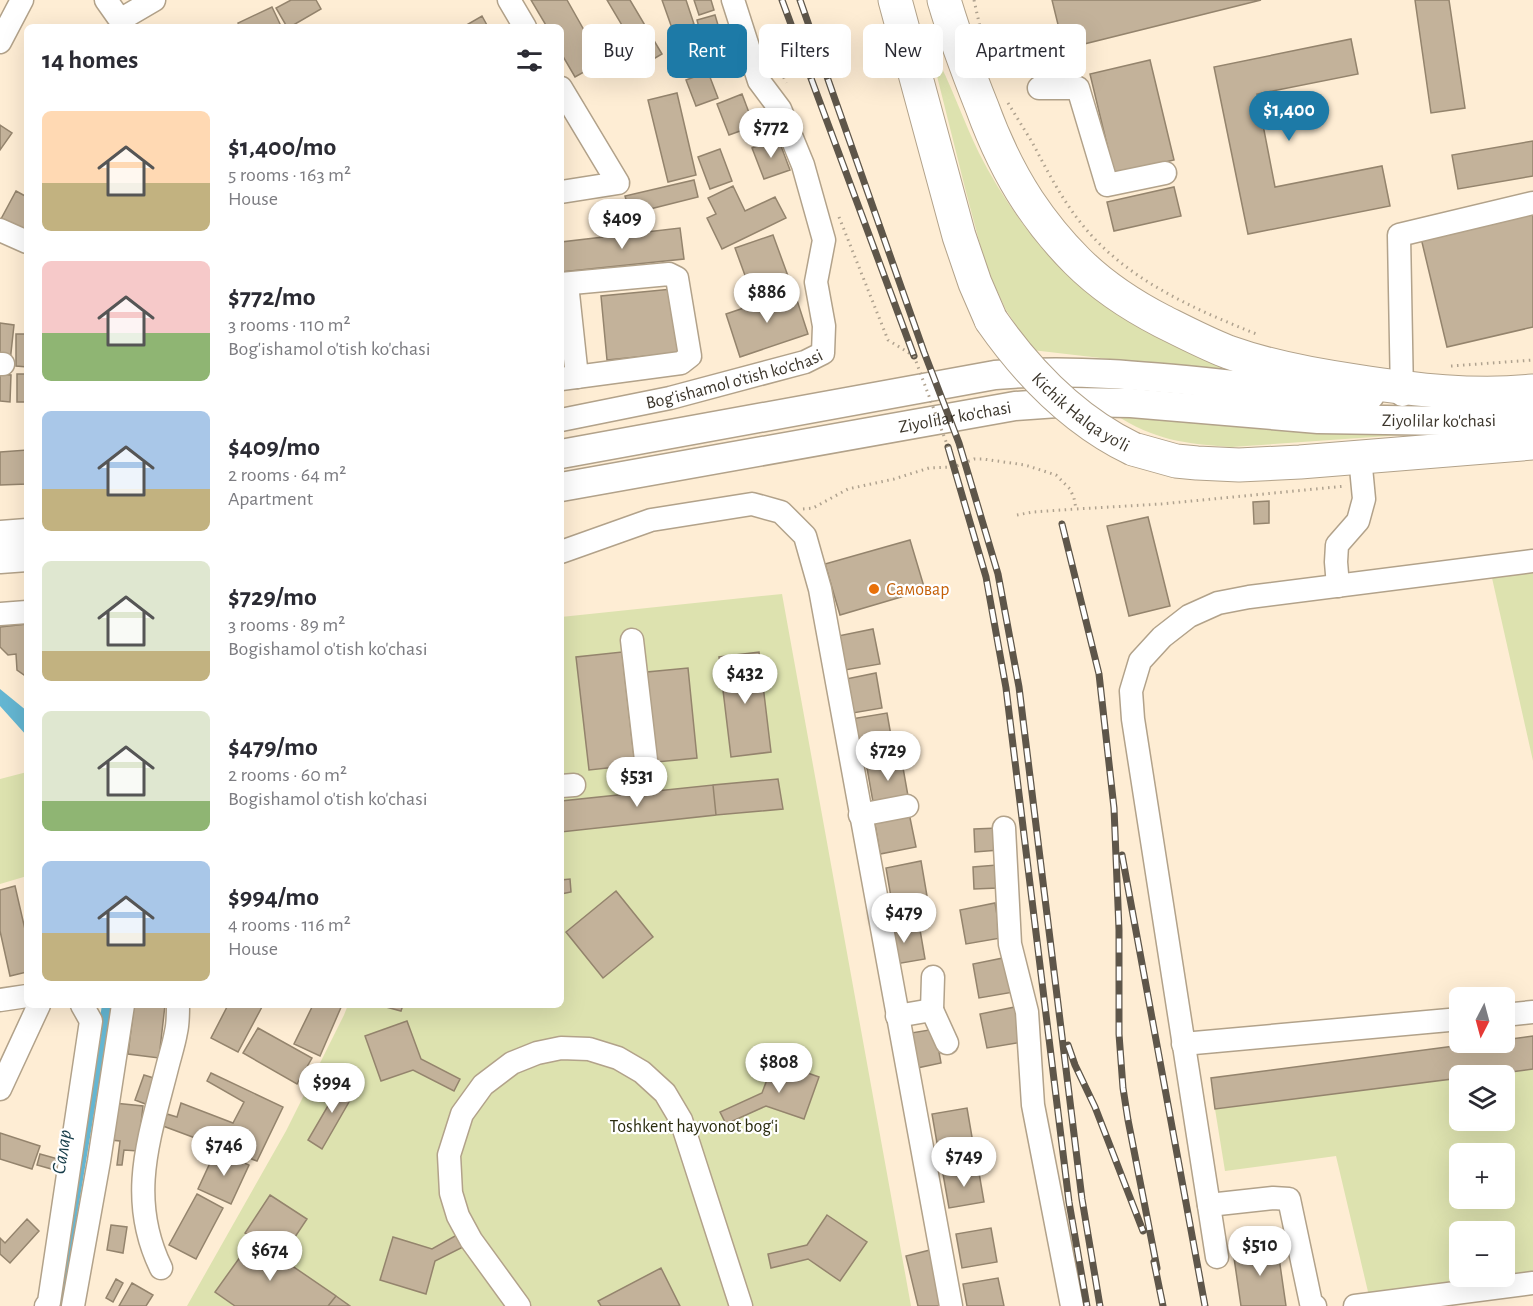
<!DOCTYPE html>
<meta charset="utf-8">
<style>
body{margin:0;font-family:"Alegreya Sans",sans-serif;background:#f7f7f7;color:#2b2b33;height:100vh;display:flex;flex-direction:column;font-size:22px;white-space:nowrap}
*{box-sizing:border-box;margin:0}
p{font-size:20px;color:#7c7c81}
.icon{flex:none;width:33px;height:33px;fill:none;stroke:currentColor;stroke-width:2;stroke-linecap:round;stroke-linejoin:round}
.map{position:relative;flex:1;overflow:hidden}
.drawer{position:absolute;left:24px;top:24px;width:540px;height:984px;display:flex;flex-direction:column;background:#fff;border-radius:9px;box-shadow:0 6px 24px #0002}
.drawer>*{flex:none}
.guide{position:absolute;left:582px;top:24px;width:570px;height:54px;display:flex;gap:12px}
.needle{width:39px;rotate:186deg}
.buttons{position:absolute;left:1449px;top:987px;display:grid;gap:12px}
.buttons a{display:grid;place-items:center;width:66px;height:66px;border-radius:9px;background:#fff;box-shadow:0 6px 24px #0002;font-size:30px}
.price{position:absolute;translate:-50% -51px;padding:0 14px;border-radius:21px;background:#fff;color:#222;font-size:20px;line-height:39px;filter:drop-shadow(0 2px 3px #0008)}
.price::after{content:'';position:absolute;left:50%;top:36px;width:18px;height:14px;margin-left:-9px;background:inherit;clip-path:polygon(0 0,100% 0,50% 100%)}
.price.on{background:#1d7aa7;color:#fff}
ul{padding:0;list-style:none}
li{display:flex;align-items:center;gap:18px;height:150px;padding:0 18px}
li span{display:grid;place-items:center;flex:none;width:168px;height:120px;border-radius:9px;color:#555}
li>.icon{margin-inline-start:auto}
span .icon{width:72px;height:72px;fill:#fffc;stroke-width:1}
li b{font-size:26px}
h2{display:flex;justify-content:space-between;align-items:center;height:72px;padding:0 18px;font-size:26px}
.tag{padding:0 21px;border-radius:9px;background:#fff;box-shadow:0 6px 24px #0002;font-size:21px;line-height:54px}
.tag.on{background:#1d7aa7;color:#fff}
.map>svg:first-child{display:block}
</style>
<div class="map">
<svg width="1533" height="1306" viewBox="0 0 1533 1306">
<rect width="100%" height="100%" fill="#feedd4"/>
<path fill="#dde2af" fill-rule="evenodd" d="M940,64c14,29 25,60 39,89 27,53 62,100 107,138l169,85 -223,-26 -26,-40 -13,-28 -11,-30 -16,-60 -30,-120v-7z
M1114,414l316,19 -198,14c-47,-3 -78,-7 -118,-33z
M1533,573v188l-41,-183z
M782,594l129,712h-724l99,-175 58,-116 4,-10h213v-388z
M27,772v104l-27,8v-105z
M1533,1069v203l-28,4 -1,-44h-44v44l40,1 -131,19 -33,-140 -111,15 -10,-62 244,-31 1,42h44v-44l-24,-1zM1460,1154h44v44h-44z"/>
<path fill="#64b6d2" d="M0,689l27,22v25l-27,-30z
M102,1005h10l-50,301h-9z"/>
<path fill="#c3b29a" stroke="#94846d" stroke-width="1.5" d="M291,0h25l5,9 -31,18h-3l-11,-19z
M531,0h36l35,62 -27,15 -14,-24v-26h-14z
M607,0h23l32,54 -17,10z
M662,0h24l8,24 -21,7z
M694,0h17l3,10 -15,5z
M1052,0h209l-197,49z
M1415,0h34l16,108 -34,5z
M272,7l9,19 -41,1 -2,-4z
M715,15l9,30 -19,5 -8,-30z
M482,16l6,11h-25z
M1351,39l7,35 -101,20 18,93 107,-21 8,40 -142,28 -34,-167z
M1150,60l24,100 -60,14 -24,-100z
M708,72l10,26 -22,8 -10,-26z
M677,93l19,82 -28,7 -20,-82z
M742,94l12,32 -25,9 -12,-31z
M0,125l12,8 -12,17z
M778,138l12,32 -26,9 -12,-31z
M1533,141v35l-75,13 -6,-34z
M720,149l12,32 -22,8 -12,-32z
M694,180l4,17 -68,17 -5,-18z
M733,186l12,25 30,-14 11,21 -64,31 -15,-31 9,-4 -8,-16z
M1174,187l7,29 -67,15 -7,-29z
M16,191l11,6 -1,35 -25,-13z
M1533,212v115l-86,20 -26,-109z
M680,228l4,31 -123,13v-30z
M773,235l15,41 -38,13 -15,-41z
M672,289l6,64 -71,7 -6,-64z
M794,291l14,43 -68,23 -14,-43z
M0,323l14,2 -4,37 -10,-1z
M16,334h11v33l-11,-1z
M0,374l11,1 -1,27 -10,-1z
M17,374h10v28h-10z
M27,450v34l-27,1v-33z
M1269,501v22l-15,1 -1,-22z
M1148,517l22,89 -41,10 -22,-90z
M910,540l15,50 -85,25 -15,-51z
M27,624v53l-10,-7 -1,-16 -8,1 -8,-8v-20z
M873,629l7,35 -35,6 -7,-34z
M622,652l13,113 -46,5 -13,-113z
M759,652l12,100 -40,5 -12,-100z
M688,668l9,90 -40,4 -10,-90z
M876,673l6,35 -35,6 -6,-34z
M887,713l6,34 -35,6 -7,-34z
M902,762l6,34 -35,6 -6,-34z
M778,779l5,30 -67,6 -3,-30z
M713,785l3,30 -155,17v-31z
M909,813l7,34 -36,7 -6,-35z
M998,828l1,22 -24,2 -1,-23z
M921,861l6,35 -35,7 -6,-35z
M997,865l1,23 -24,1 -1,-22z
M570,879l1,13 -10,2v-14z
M15,886l12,52v34l-17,4 -10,-45v-41z
M616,891l37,46 -50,41 -37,-46z
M995,903l6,35 -35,6 -6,-34z
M919,924l6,35 -35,6 -7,-35z
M1008,957l6,35 -35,6 -6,-34z
M134,1005h31l-6,53 -31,-4z
M228,1005h35l-25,47 -27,-14z
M313,1005h29l-22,51 -26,-12z
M387,1005h16l-2,6 -15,-4z
M1015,1007l7,35 -35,6 -7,-34z
M407,1021l14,38 39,20 -6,12 -41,-21 -32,11 -16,-45z
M258,1028l54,30 -15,26 -54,-31z
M935,1029l6,34 -24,5 -6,-35z
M1533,1036v33l-53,7h-20v2l-245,31 -4,-31 274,-36h19v-2z
M774,1061l45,16 -15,42 -38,-13 -40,18 -6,-12 42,-19z
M211,1073l72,34 -26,54 -94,-35 4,-12 10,3 4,-14 52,20 11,-21 -37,-21z
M144,1075l13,4 -9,26 -13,-5z
M343,1080l14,8 -35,61 -14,-9z
M114,1103l29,3 -5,45 -14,-1 -2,15h-5l3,-24 -10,-1z
M967,1108l6,35 -35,6 -6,-35z
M0,1133l40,13 -8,23 -32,-10z
M216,1150l33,15 -18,39 -33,-15z
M40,1154l18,5 -3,11 -18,-5z
M978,1167l6,35 -35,6 -6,-34z
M197,1194l26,14 -27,51 -27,-14z
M270,1195l37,24 -26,39 -36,-25z
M827,1215l40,27 -27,39 -32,-22 -37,9 -3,-14 39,-9z
M27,1219l12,12 -29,32 -10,-9v-16l5,5z
M111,1225l16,2 -4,26 -16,-3z
M991,1228l6,34 -35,6 -6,-34z
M464,1231l7,12 -36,18 -9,33 -46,-14 13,-43 39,12z
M253,1239l83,57 -8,10h-93l-20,-14z
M1277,1244l9,62h-45l-8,-55z
M930,1250l13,56h-25l-12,-50z
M661,1268l19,38h-79l-3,-5z
M998,1278l6,28h-37l-4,-22z
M116,1279l7,4 -10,19 -7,-4z
M132,1283l21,12 -7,11h-27z
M336,1296l14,10h-22z"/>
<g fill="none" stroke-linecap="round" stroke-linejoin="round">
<defs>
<g id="minor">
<path d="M106,0l12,17 3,1 4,-1 29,-17"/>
<path d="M509,0l16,27"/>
<path d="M0,42l22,-42"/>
<path d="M561,88l57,95 -57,9"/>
<path d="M1039,88h39l29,97 58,-12"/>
<path d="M0,230l27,12"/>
<path d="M561,284l108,-10 8,4 13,78 -9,7 -120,16"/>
<path d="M567,284l10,93"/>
<path d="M0,364h3"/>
<path d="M1402,395l-3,-160 134,-32"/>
<path id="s1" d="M561,420l109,-22 135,-36 18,-9 1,-27 -8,-44 8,-42 -21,-75 -23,-56 -21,-28 -26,-81"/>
<path d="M561,552l90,-32 101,-16 29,8 24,24 15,53 131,717"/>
<path d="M1338,586l-2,-24 1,-17 21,-24 6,-22 -4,-42"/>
<path d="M0,614l27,-2"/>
<path d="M632,640l16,137"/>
<path d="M561,786l13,-1"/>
<path d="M860,815l47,-9"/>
<path d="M1004,828l6,116 17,68 6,93 39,201"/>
<path d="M0,1000l27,-4"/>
<path d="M932,1010l1,-33"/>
<path d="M1504,1015l29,-3"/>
<path d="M897,1016l35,-6 15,33"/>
<path d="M1183,1044l277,-25"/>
<path d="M0,1089l39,-84"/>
<path d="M1209,1205l64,-7 16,1 22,104 4,3"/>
<path d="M1217,1257l-84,-538 -2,-28 9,-30 22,-24 27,-21 29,-13 31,-6 284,-36"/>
<path d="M161,1268c-34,-70 -12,-129 6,-200 3,-12 7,-24 9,-36 2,-8 2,-18 2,-27"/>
<path d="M46,1306l3,-4 42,-281 -9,-16"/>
<path d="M73,1306l26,-145 24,-156"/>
<path d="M519,1306l-48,-66 -13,-24 -7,-23 -2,-38 13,-41 21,-29 29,-22 25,-10 24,-5 28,1 29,9 24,14 23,21 16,27 60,186"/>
<path d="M1355,1306l178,-23"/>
</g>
<g id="major">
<path d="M561,454l434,-79c125,-11 250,17 375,20"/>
<path id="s2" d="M561,487l454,-81 57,-4 59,1 187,16 134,2 81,-2"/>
<path d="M0,535l27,-2"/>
<path d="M0,559l27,-2"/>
</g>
<path id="highway" d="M895,0l64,236 16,47 16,37
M944,0c11,37 24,72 38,107 12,33 27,65 46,94 14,21 31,42 49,60 25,25 54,44 85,60 22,11 43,22 66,31 42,15 85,23 128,29 59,9 118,16 177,10
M1133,449l43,12 21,2 42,2 61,-3 233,-19"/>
</defs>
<use href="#minor" stroke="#b2a28a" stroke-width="25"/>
<use href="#major" stroke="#b2a28a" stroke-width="31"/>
<use href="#highway" stroke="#b2a28a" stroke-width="35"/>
<path stroke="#afa28f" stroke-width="3" stroke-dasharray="1.5 4.5" stroke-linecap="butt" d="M974,0l6,27
M764,27l22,56
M1008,103c8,13 16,26 24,39 16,30 31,60 53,86 44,53 111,82 174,107
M839,217l49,123 26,16
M1451,366l82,-6
M803,509l10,-1 35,-19 46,-10 35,-11 25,-1 20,-8h9l42,6 31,10 14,14 4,9 2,11 85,-5 185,-18
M1017,515l16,-3 43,-3"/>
<use href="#minor" stroke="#fff" stroke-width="22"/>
<use href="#major" stroke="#fff" stroke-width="28"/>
<use href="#highway" stroke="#fff" stroke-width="33"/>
<defs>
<path id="rail" d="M782,0l132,356
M800,0l124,352 35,91 39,131 21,113 63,512 18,107
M948,447l38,130 20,111 63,514 18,104
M1062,524l37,150 15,134 5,122v104l4,54 5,32 29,148
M1122,855l83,451
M1068,1045l7,20 20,42 48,124
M1154,1262l9,44"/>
</defs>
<use href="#rail" stroke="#5e564a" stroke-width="7"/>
<use href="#rail" stroke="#fff" stroke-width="4.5" stroke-dasharray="14" stroke-linecap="butt"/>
<defs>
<g id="highway-bridge">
<path id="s3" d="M991,320c37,53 82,100 142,129"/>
</g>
</defs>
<use href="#highway-bridge" stroke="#b2a28a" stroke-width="35" stroke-linecap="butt"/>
<path stroke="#afa28f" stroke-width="3" stroke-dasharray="1.5 4.5" stroke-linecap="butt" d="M914,356l34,91"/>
<use href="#highway-bridge" stroke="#fff" stroke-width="33"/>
</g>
<circle fill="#e8710a" stroke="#fff" stroke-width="2" cx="874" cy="589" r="6"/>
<g text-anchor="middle" stroke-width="4.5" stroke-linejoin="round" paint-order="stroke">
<g font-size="18" fill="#3c362c" stroke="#fff">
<text dy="6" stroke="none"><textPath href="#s1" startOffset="178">Bog'ishamol o'tish ko'chasi</textPath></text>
<text dy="6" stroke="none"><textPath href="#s3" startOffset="130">Kichik Halqa yo'li</textPath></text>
<text dy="6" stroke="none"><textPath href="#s2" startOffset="400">Ziyolilar ko'chasi</textPath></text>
<text dy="6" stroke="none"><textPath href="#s2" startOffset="886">Ziyolilar ko'chasi</textPath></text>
</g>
<g font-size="18" fill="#c56008" stroke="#fff" text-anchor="start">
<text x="886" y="595">Самовар</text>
</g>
<g font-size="18" fill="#2a2c0e" stroke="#fff">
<text x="694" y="1132">Toshkent hayvonot bogʻi</text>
</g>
<g font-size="20" font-style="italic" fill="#173d49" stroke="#fff">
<text transform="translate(61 1152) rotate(-81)" y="7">Салар</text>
</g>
</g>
</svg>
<div class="buttons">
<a><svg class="needle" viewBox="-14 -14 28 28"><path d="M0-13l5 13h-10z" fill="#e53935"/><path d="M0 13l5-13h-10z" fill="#7c7c81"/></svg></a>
<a><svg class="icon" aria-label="layers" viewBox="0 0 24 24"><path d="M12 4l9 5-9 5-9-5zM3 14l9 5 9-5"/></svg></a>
<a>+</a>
<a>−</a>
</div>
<b class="price on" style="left:1289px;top:142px">$1,400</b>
<b class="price" style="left:771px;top:159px">$772</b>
<b class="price" style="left:622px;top:250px">$409</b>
<b class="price" style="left:767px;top:324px">$886</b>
<b class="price" style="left:745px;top:705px">$432</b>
<b class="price" style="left:888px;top:782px">$729</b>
<b class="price" style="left:637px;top:808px">$531</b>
<b class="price" style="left:904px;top:944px">$479</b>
<b class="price" style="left:779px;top:1094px">$808</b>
<b class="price" style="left:332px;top:1114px">$994</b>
<b class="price" style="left:224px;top:1177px">$746</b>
<b class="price" style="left:964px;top:1188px">$749</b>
<b class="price" style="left:1260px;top:1277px">$510</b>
<b class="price" style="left:270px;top:1282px">$674</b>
<div class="guide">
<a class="tag">Buy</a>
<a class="tag on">Rent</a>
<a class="tag">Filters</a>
<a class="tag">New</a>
<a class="tag">Apartment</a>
</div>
<section class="drawer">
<h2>14 homes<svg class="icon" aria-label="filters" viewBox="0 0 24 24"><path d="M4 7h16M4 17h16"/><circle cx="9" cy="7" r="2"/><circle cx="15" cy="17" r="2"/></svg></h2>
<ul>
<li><span style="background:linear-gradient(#ffd9b3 60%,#c2b280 0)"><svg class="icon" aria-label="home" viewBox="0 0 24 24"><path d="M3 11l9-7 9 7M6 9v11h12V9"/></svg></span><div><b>$1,400/mo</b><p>5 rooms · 163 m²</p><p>House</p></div></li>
<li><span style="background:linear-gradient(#f6c9c9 60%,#8fb573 0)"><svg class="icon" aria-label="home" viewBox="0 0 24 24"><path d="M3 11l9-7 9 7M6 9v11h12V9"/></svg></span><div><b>$772/mo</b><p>3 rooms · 110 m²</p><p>Bog'ishamol o'tish ko'chasi</p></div></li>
<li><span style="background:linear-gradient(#a9c7e8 65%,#c2b280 0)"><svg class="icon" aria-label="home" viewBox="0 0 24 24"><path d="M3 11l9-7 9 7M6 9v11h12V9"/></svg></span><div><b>$409/mo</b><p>2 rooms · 64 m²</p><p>Apartment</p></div></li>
<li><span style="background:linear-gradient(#dfe7d0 75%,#c2b280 0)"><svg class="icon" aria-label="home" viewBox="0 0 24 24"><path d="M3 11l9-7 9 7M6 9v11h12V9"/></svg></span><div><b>$729/mo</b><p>3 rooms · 89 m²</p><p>Bogishamol o'tish ko'chasi</p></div></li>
<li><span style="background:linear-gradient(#dfe7d0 75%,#8fb573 0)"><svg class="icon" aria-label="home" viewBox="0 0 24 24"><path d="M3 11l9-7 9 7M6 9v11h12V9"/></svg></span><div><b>$479/mo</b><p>2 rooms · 60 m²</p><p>Bogishamol o'tish ko'chasi</p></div></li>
<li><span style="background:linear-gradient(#a9c7e8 60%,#c2b280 0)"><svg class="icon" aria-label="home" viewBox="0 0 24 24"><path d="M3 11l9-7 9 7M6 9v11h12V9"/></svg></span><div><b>$994/mo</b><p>4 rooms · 116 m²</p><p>House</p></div></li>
</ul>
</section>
</div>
